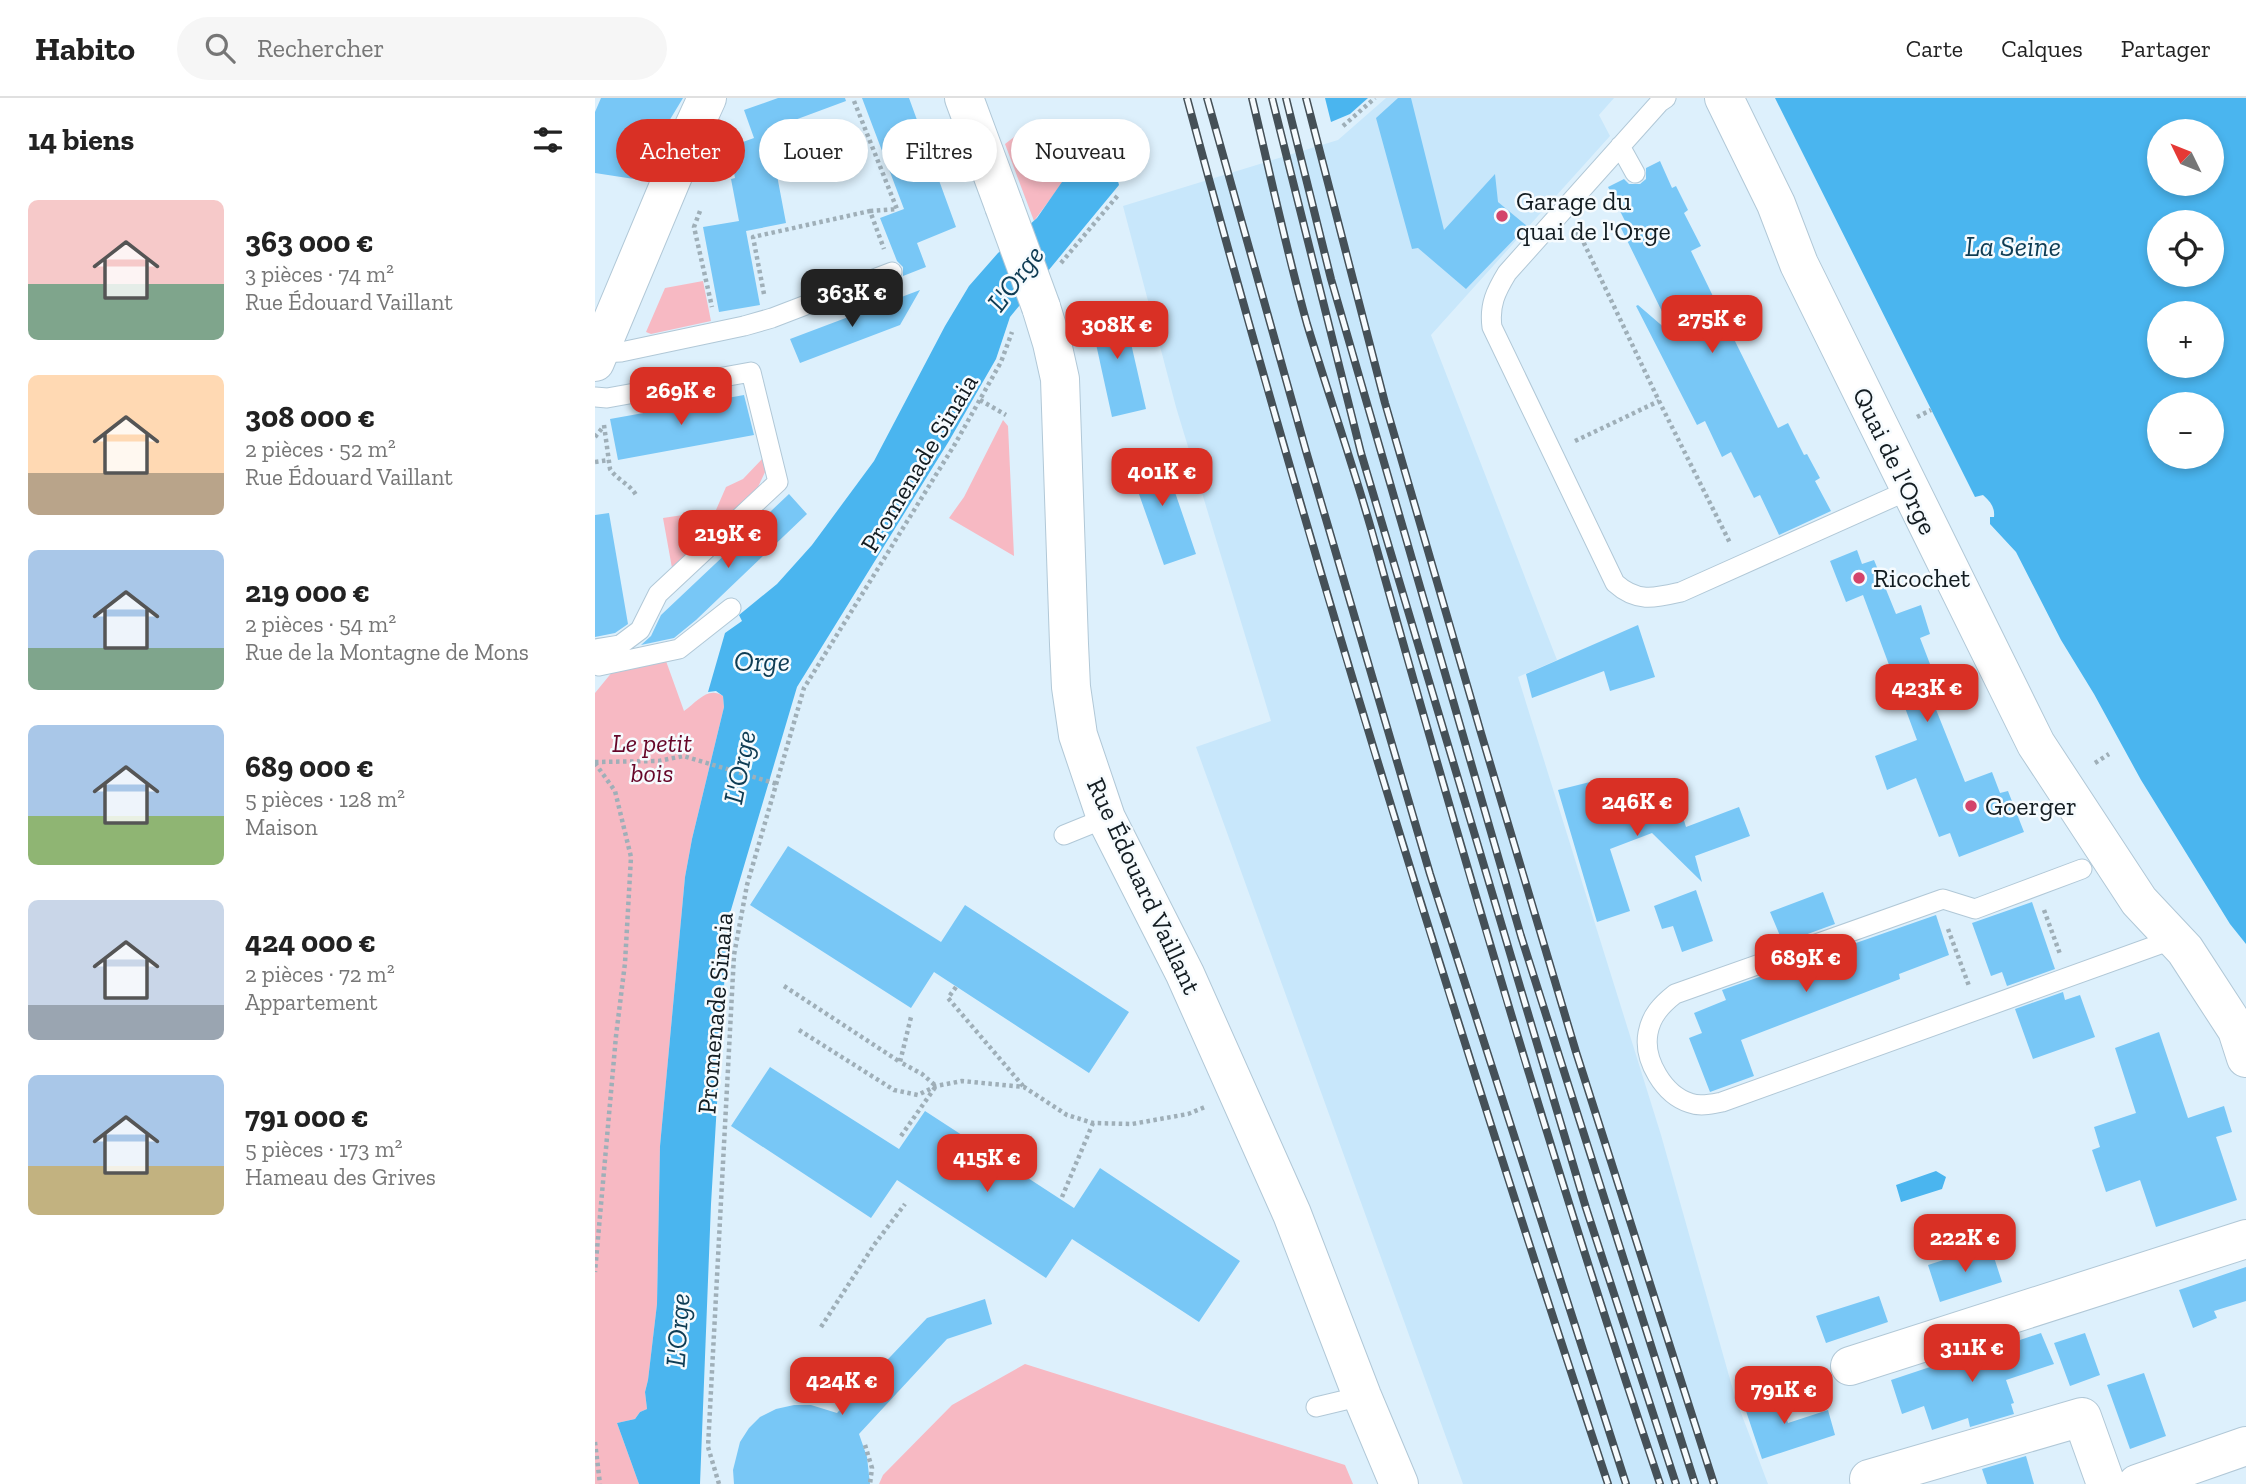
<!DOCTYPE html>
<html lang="fr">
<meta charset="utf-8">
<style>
body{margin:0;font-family:"Zilla Slab",serif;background:#f6f6f6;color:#222;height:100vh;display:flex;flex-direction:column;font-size:26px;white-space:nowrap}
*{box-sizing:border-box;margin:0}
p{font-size:23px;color:#767676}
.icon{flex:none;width:38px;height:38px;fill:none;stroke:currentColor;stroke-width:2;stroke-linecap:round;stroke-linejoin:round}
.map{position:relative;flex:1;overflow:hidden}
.sheet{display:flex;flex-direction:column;background:#fff;width:595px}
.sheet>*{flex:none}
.guide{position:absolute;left:21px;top:21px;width:665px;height:63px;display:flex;gap:14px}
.needle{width:46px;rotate:313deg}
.controls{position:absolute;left:1552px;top:21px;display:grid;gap:14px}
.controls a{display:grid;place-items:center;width:77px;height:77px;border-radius:50%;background:#fff;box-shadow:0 4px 10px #0003;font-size:35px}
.price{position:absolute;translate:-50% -60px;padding:0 16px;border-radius:14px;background:#d93025;color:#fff;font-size:23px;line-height:46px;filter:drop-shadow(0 2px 4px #0008)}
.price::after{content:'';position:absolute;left:50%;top:42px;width:21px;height:16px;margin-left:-10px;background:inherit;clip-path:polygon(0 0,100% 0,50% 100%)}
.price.on{background:#222;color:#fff}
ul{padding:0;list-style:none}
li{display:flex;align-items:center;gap:21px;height:175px;padding:0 28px}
li span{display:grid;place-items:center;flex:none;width:196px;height:140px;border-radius:10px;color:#555}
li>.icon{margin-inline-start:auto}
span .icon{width:84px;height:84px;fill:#fffc;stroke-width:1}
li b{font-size:30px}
h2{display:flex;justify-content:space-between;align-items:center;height:84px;padding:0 28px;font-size:30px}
.pill{padding:0 24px;border-radius:32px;background:#fff;box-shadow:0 4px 10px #0003;font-size:24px;line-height:63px}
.pill.on{background:#d93025;color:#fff}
header{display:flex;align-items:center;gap:42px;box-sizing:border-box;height:98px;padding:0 35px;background:#fff;border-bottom:2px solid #e0e0e0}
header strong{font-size:33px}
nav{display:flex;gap:38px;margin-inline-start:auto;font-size:24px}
.search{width:490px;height:63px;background:#f6f6f6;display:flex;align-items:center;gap:18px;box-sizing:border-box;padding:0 24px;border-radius:38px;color:#767676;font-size:26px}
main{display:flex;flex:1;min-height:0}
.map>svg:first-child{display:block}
</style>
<header>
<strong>Habito</strong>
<div class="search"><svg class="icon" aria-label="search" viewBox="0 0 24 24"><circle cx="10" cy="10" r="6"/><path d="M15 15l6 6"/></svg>Rechercher</div>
<nav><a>Carte</a><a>Calques</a><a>Partager</a></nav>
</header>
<main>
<section class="sheet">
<h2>14 biens<svg class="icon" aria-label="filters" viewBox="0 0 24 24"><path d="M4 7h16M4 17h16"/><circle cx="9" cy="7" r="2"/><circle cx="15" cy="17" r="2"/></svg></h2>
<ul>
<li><span style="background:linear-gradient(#f6c9c9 60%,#7fa58c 0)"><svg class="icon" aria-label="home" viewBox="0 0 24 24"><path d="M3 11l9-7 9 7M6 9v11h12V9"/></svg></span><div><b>363 000 €</b><p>3 pièces · 74 m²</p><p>Rue Édouard Vaillant</p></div></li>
<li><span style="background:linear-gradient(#ffd9b3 70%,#b9a48a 0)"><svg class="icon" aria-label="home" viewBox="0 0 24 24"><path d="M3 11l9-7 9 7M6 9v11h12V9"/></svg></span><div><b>308 000 €</b><p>2 pièces · 52 m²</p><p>Rue Édouard Vaillant</p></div></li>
<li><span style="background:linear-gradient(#a9c7e8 70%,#7fa58c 0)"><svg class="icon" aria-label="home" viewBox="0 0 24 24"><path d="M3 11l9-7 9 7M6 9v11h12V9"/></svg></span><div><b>219 000 €</b><p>2 pièces · 54 m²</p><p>Rue de la Montagne de Mons</p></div></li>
<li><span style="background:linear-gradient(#a9c7e8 65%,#8fb573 0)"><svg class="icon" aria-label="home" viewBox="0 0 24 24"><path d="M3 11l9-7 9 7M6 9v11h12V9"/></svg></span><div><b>689 000 €</b><p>5 pièces · 128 m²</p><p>Maison</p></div></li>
<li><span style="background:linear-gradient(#c9d6e8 75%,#9aa5b1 0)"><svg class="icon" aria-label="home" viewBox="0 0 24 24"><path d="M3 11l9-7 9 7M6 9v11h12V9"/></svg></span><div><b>424 000 €</b><p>2 pièces · 72 m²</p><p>Appartement</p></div></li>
<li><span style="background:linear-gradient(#a9c7e8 65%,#c2b280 0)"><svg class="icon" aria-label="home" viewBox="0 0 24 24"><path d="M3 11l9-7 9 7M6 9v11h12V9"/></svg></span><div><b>791 000 €</b><p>5 pièces · 173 m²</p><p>Hameau des Grives</p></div></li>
</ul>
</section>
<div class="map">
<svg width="1651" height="1386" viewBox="0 0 1651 1386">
<rect width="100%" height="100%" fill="#ddf0fc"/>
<path fill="#c8e7fb" d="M791,0h228l-15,17 11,21 -179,199 126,325 -39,17 143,458 74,262 33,87h-305l-267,-737 75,-26 -95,-314 -53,-201 215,-66z"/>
<path fill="#f7b9c3" d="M427,33l55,32 -43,58 -29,-77z
M108,183l8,40 -60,13 -5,-2 19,-44z
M408,322l5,6 6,130 -65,-38 15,-21z
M169,359l2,13 -8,17 -86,81 -9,-50 53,-8 10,-23 17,-8z
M71,563l18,50c13,-9 24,-25 39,-15l1,11 -32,132 -7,38 -25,269 -3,158 -9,76 -3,12 2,17 -7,3 -5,7 -18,4 22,61h-44v-791l18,-22z
M430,1266l320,101 8,19h-474l4,-9 69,-70z"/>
<path fill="#4ab5ef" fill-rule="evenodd" d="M730,0h43l-18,16 -19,8z
M1180,0h471v846l-16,-20 -89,-144 -47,-86 -33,-54 -45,-88 -26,-28v-7h4c1,-9 -3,-15 -11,-22l-8,2zM1617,33v53h-53v-53zM1617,124v53h-53v-53zM1564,215h53v53h-53zM1564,306h53v53h-53z
M511,36l13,51 -109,132 -14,42 -47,82 -152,246 -69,233 -17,284 -11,280h-61l-22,-61 18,-4 5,-7 7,-3 -2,-17 3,-12 9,-76 3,-158 25,-269 7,-38 32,-132 -1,-11 -7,-5 -8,1 17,-59 17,-12 -3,-6 38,-31 35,-39 62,-84 71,-135 24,-40 29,-33 39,-35 34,-49z
M1341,1073l10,6 -4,12 -41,13 -5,-17z"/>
<path fill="#78c7f6" d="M6,0h82l-26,43 8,-2 -18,42 -52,-8v-61z
M183,0h67l1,3 -62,23 2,3 -17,6 17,90 -40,8 14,74 -41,7 -16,-85 36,-6 -8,-42 4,-1 -6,-31 25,-9 -10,-28z
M267,0h47l47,129 -39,16 9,24 -23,9v-9l-6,-6 -17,-43 24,-9z
M803,0h13l33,132 51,-56 3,28 29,24 -61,63 -48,-41 -6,1 -36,-131z
M1065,63l12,27 4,-2 12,24 -4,3 17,33 -10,5 36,74 51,103 10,-5 16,32 3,-1 13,24 -5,3 16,30 -52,24 -19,-40 -6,3 -23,-46 -9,5 -17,-36 -8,4 -61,-119 2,-1 36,31 -54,-110 6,-3 -18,-36 16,-8 5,5h11l6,-5v-11z
M325,192l-20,35 -100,38 -10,-24z
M527,206l24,105 -34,8 -23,-105z
M149,297l10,40 -136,25 -8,-41z
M566,353l35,103 -32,11 -36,-102z
M194,396l18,20 -111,106 -22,18 -33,7 10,-9 10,-21z
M14,415l19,111 -13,9 -20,4v-122z
M1262,452l5,14 12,-4 22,54 25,-9 9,29 -10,4 25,65 -10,4 30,75 27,-10 8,21 8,-2 16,41 -65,25 -9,-24 -11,4 -23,-59 -29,12 -12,-34 42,-16 -54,-145 -17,7 -16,-41z
M1043,527l17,52 -45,14 -6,-20 -72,27 -6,-24z
M995,684l7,25 21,-7 3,7 54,-16 11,36 53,-20 11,29 -55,20 7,26 -50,-49 -42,16 20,62 -33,11 -39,-132z
M193,748l153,96 24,-37 164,107 -40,61 -155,-101 -23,36 -161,-103z
M1101,792l17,51 -31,11 -9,-26 -11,3 -8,-23z
M1228,794l12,32 -52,19 -13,-31z
M1437,804l23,67 -48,17 -5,-14 -11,4 -19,-53z
M1341,817l13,40 -50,19 1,5 -159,61 13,36 -44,16 -21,-54 13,-5 -8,-20 32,-13 -4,-10z
M1468,894l2,8 15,-5 15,42 -62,22 -18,-50z
M1564,934l29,86 36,-12 8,26 -16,5 21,63 -81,27 -16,-47 -34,12 -14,-42 8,-3 -6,-20 42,-14 -21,-65z
M175,969l129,82 26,-38 149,97 26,-40 140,93 -41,61 -127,-83 -26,39 -149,-98 -26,38 -140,-92z
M1395,1147l12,37 -62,20 -12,-37z
M1651,1169v34l-32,10 3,7 -24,10 -14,-38z
M1284,1198l9,26 -62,21 -10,-27z
M390,1201l7,25 -45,15 -88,95 8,23 3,27h-136l-1,-14 7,-28 9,-14 11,-11 16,-8 18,-4h17l26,8 90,-95z
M1446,1235l13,31 -48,16 8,23 -3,1 3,10 -44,13 -2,-9 -36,12 -8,-24 -22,8 -11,-34 54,-18 1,3z
M1490,1235l15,42 -30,11 -16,-43z
M1549,1275l22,63 -36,13 -23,-64z
M1183,1293l10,32 40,-13 7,25 -73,24 -19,-57z
M1431,1358l8,28h-47l-5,-15z"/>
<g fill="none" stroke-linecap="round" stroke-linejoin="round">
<defs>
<path id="service" d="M1071,0l-6,4 -153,171c-11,18 -18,32 -15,54l123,256c22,20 40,15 66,9l228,-102
M1025,48l15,27
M4,255l22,-1 123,-26 28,-8 120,-46
M0,299l12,1 144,-26 27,110 -120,112 -18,36 -20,15 -25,4
M0,567l4,1 80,-17 52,-41
M469,737l42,-17
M1487,771l-107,40 -32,-10 -268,95c-14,11 -24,22 -27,39 -5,27 16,62 42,70 10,4 22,1 32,-1l452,-163
M721,1309l46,-11"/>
<path id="minor" d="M0,264l95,-227 17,-37
M1255,1268l396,-127
M1276,1386l-2,-5 213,-62 24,67
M1542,1386l109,-38"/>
<path id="tertiary" d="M369,0l40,108
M446,209l11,36 8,36 9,265 2,43 7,48 28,83 79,156 107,240 70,182 37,88"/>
<path id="secondary" d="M1129,0l52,106 23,60 237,480 103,157 46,49 52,80 9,28"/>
</defs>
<use href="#service" stroke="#b1c8d7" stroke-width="21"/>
<use href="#minor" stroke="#b1c8d7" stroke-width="40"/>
<use href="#tertiary" stroke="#b1c8d7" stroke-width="40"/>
<use href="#secondary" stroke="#b1c8d7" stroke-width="40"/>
<path stroke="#9fafb8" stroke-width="4.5" stroke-dasharray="3.5 3.5" stroke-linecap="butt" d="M259,3l43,108 -27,2
M748,28l32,-28
M105,113l-6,16 18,80
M980,134l6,5 78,164 71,142
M466,165l58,-69
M169,196l-11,-57 117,-26 14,38
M385,302l26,15
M1322,319l14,-7
M9,327l6,44c7,11 20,15 26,26
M0,339l8,-10
M980,343l84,-40
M0,364l14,-2
M0,664l64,-1 24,-5 94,28
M0,665l20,28 16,66 -6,106 -9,73 -21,236
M1500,665l14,-9
M1449,812l16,44
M1353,831l21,57
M189,888l116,76
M361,889l-8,11 75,88
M204,932l95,60 24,5 18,-9 26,-5 62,6 43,28 26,8 39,1 56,-10 17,-7
M306,1038l35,-50 -14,-12 -22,-12 11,-45
M467,1099l31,-74
M226,1229l53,-82 31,-41
M0,1344l5,42
M270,1347l7,23 -2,16
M124,1386l-11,-37 26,-492 13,-70 57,-197 151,-244 46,-82 11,-30"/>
<use href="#service" stroke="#fff" stroke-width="19"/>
<use href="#minor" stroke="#fff" stroke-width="38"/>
<use href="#tertiary" stroke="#fff" stroke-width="38"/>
<use href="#secondary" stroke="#fff" stroke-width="38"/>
<defs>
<path id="rail" d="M592,0c125,466 269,928 421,1386
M612,0l99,353 124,423 196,610
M657,0c18,75 34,151 55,226 21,69 45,138 65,208 89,320 182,637 288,952
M677,0l89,355 225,755 90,276
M691,0l45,181 190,657 174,548
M711,0l79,305 96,330 95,319 138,432"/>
</defs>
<use href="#rail" stroke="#455057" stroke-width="8"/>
<use href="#rail" stroke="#f6fbfe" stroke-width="5" stroke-dasharray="16" stroke-linecap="butt"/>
<defs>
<path id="tertiary-bridge" d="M409,108l37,101"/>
</defs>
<use href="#tertiary-bridge" stroke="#b1c8d7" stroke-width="40" stroke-linecap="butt"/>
<use href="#tertiary-bridge" stroke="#fff" stroke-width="38"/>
</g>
<g fill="#d3446b" stroke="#f6fbfe" stroke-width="2.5">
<circle cx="907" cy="118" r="7"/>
<circle cx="1264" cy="480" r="7"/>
<circle cx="1376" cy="708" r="7"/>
</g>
<g text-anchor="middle" stroke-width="5" stroke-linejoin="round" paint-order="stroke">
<g font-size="26" fill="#131c21" stroke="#f6fbfe" text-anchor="start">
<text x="921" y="112">Garage du<tspan x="921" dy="30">quai de l'Orge</tspan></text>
<text x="1278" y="489">Ricochet</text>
<text x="1390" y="717">Goerger</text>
</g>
<g font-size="26" fill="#131c21" stroke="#f6fbfe">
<text transform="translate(1300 363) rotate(64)" y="9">Quai de l'Orge</text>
<text transform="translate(324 365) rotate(-59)" y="9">Promenade Sinaia</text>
<text transform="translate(549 788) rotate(65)" y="9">Rue Édouard Vaillant</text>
<text transform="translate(120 915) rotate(-85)" y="9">Promenade Sinaia</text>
</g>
<g font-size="26" font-style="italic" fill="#660629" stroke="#f6fbfe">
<text x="57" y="654">Le petit<tspan x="57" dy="30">bois</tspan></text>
</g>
<g font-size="28" font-style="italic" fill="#0e3c54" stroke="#f6fbfe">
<text x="1418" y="158">La Seine</text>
<text transform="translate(420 180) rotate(-53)" y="10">L'Orge</text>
<text x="167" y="573">Orge</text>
<text transform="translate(144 669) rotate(-79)" y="10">L'Orge</text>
<text transform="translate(82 1232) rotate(-86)" y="10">L'Orge</text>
</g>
</g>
</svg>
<div class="controls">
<a><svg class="needle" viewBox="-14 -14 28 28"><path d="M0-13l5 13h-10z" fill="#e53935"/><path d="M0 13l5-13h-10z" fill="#767676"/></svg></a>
<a><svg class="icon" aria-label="locate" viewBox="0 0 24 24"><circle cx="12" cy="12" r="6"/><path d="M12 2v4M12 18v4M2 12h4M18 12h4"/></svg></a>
<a>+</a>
<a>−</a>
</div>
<b class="price on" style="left:257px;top:231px">363K €</b>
<b class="price" style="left:1117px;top:257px">275K €</b>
<b class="price" style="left:522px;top:263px">308K €</b>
<b class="price" style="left:86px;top:329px">269K €</b>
<b class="price" style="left:567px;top:410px">401K €</b>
<b class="price" style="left:133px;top:472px">219K €</b>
<b class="price" style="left:1332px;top:626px">423K €</b>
<b class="price" style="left:1042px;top:740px">246K €</b>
<b class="price" style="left:1211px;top:896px">689K €</b>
<b class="price" style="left:392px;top:1096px">415K €</b>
<b class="price" style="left:1370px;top:1176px">222K €</b>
<b class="price" style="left:1377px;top:1286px">311K €</b>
<b class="price" style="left:247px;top:1319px">424K €</b>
<b class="price" style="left:1189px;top:1328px">791K €</b>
<div class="guide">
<a class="pill on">Acheter</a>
<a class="pill">Louer</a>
<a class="pill">Filtres</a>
<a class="pill">Nouveau</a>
</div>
</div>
</main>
